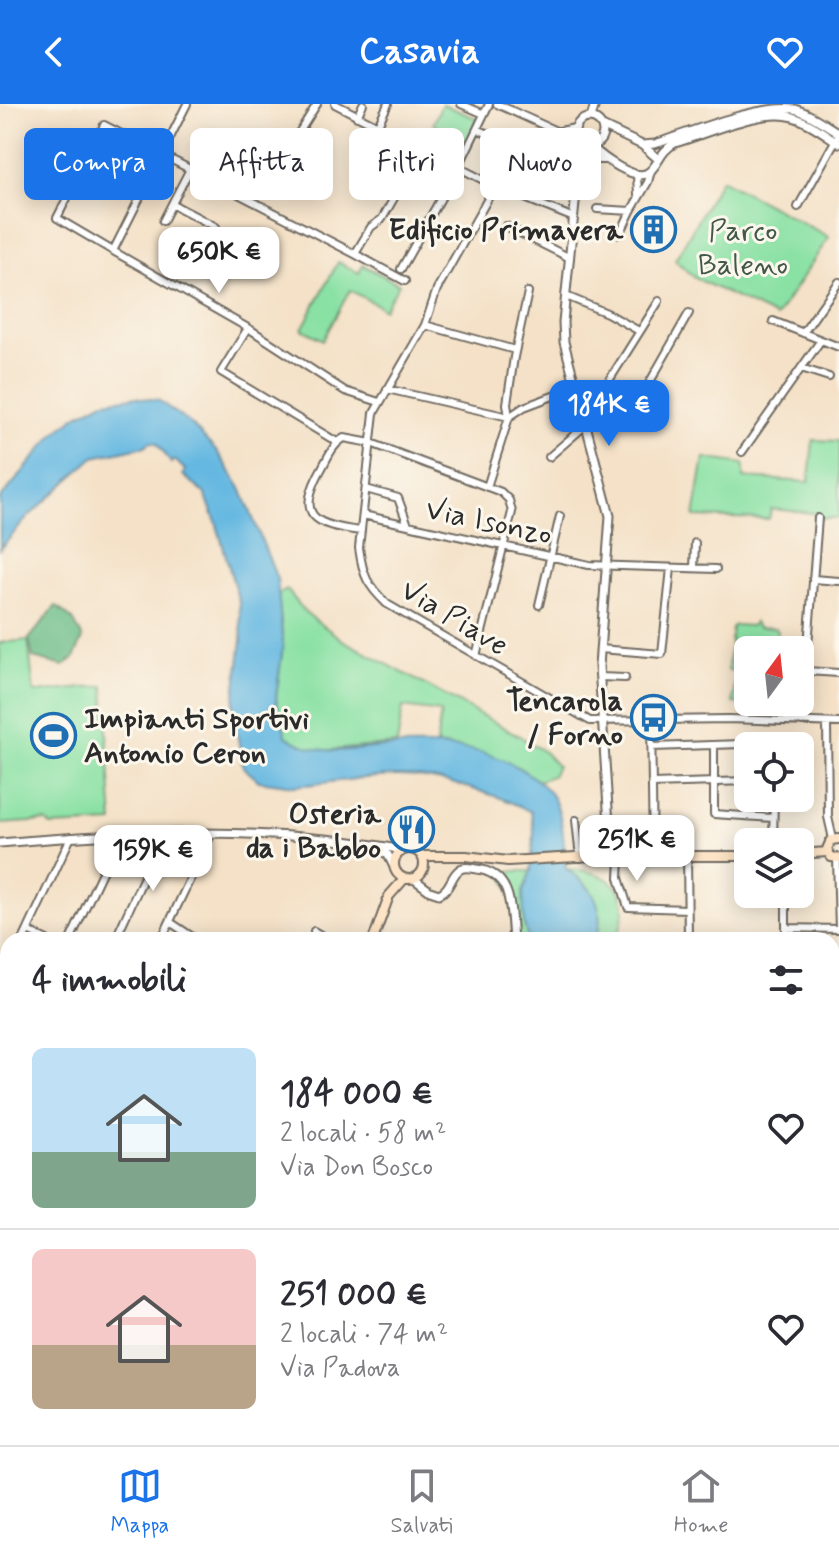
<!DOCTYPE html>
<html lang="it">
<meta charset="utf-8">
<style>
body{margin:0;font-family:Mynerve,sans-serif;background:#f7f7f7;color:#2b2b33;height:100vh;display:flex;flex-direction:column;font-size:30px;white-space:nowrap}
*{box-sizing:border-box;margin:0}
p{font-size:26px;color:#7c7c81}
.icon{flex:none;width:44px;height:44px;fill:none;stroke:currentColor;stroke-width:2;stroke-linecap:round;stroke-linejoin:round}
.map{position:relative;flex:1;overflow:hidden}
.details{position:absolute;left:0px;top:828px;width:840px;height:514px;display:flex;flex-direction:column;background:#fff;border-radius:24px 24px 0 0;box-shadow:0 4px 20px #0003}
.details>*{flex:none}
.banner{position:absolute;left:24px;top:24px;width:792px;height:72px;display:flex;gap:16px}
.needle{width:52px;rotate:15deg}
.buttons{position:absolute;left:734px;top:532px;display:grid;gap:16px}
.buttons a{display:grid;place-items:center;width:80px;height:80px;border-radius:12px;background:#fff;box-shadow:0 4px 20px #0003;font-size:40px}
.price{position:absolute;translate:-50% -68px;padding:0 18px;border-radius:16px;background:#fff;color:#222;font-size:26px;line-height:52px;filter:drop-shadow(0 2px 4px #0008)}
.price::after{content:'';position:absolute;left:50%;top:48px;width:24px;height:18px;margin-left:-12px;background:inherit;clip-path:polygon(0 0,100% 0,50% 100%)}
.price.selected{background:#1a73e8;color:#fff}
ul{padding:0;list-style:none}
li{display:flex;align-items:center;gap:24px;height:200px;padding:0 32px}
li+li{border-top:2px solid #e1e1e2}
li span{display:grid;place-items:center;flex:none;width:224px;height:160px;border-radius:12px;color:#555}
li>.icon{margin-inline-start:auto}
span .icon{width:96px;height:96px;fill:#fffc;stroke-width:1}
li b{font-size:34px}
h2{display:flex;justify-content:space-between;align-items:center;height:96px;padding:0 32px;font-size:34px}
.chip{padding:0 28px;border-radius:12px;background:#fff;box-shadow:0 4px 20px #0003;font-size:28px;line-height:72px}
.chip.selected{background:#1a73e8;color:#fff}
header{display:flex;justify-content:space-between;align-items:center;height:104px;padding:0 32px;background:#1a73e8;color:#fff;font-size:36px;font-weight:700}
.tab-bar{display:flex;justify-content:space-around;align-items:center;height:112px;border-top:2px solid #e1e1e2;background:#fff;font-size:22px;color:#7c7c81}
.tab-bar a{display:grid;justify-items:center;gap:4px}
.tab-bar .selected{color:#1a73e8}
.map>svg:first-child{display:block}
</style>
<header><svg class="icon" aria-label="back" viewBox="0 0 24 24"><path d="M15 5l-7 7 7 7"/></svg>Casavia<svg class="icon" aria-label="heart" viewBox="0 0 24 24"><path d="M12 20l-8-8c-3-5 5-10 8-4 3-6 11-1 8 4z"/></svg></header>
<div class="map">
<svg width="839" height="1341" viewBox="0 0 839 1341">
<rect width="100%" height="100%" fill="#fbf7ec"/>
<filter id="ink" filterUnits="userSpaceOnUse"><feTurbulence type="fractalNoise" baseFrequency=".0125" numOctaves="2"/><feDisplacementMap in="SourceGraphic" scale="16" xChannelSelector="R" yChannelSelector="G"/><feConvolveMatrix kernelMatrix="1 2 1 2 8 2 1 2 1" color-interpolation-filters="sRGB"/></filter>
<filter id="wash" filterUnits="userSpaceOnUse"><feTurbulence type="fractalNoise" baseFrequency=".006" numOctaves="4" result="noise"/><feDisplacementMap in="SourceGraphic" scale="32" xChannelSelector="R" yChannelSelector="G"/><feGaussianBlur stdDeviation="1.8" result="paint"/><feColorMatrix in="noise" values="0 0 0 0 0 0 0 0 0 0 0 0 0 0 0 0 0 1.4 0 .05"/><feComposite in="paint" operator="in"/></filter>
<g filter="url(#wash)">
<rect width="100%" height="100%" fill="#f4e1c7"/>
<path fill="#8ae1a4" stroke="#5a8668" stroke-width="2" d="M442,0l36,15 -11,22 -34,-17z
M721,75l108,58 -53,80 -81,-39 -20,-18z
M338,158l21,11 4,-8 36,19 -15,25 -34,-19 -27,50 -21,-11z
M813,336l26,1v77h-21l-5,-5 -42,-4 -2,10 -75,-2 10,-59 40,6v14l65,4z
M287,486l19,23 38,28 174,94 26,17 13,14 -5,10 -14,5c-34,-25 -60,-31 -102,-36l5,-33 -38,-5 -6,37 -76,7 -18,-4 -17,-11 -10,-38 7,-53 -5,-51z
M754,518l4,5 17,1 3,3 -1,19h-29v52h17v4l-32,-3 3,-32 -8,-1 4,-43 3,-2 16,1z
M28,536l6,53 70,-7 9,137 -62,3 -5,-5 -46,3v-181z
M566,765c25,0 57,9 58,39 0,11 -5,22 -8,32h-20c10,-33 -2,-54 -30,-71z
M499,767h32c-8,24 -9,44 -3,69h-14c-1,-25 1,-48 -15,-69z"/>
<path fill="#6fbf8a" stroke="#4d755a" stroke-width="2" d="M56,502l17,14 10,18 -9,20 -11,8 -30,-8 -4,-19z"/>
<path fill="#65b8e1" stroke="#487286" stroke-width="2" d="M134,293l24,3 33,24 27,29 23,35 36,91 6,66 -7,53 10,38c32,21 60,14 96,11 51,-3 104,-4 148,28 8,6 17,13 22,21 12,20 12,51 14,73 28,17 40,38 30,71h-68l-4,-16 -1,-32 8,-21 3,-41 -3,-18c-33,-18 -94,-36 -131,-36 -35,0 -71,7 -106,10l-35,-5 -16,-14 -10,-57 9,-70 -3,-38 -22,-77 -12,-31 -22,-19 2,-5 -10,-10 -4,3 -14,-20 -7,-1 -5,4 -51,11 -67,61 -27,31v-50l54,-65 22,-18 28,-15z"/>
</g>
<g filter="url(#ink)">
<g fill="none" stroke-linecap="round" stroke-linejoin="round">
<defs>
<path id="minor" d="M187,0l-74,147 135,77 97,63 34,11
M335,0l160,82 79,32
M461,0l23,10
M497,0l81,37
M357,13l6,-13
M377,23l11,-23
M477,25l102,44
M560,27l15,-3
M583,62l8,-6h15
M637,71l1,20
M271,73l46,-73
M495,82l-58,103 -12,36 -51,88 -15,135c4,28 8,37 28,56l203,117 139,-2 110,4
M172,100l44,23
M798,103l41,-73
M597,105l34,2 17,-29 3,-11
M163,117l27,-52
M506,122l64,32
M620,130l11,-23
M113,147l-56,-33 47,-93 251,129 16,-27 11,-8 40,-70
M355,150l50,27
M401,165l58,-103 30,-62
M566,192l41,17 32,18
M773,217l66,26
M425,221l90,25
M248,224l-27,44 116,70
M803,229l36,-51
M801,264l28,9
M387,285l122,28 15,-10 53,-20
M584,309l9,-7 66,-105
M585,313l41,7 63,-111
M742,348l79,-112
M549,353l38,-33
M487,383l22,-70 -2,-13 7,-47 14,-65
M366,385l32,9 10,27
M363,411l226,50 127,4
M361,427c-48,-6 -66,-15 -39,-63 6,-11 11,-24 22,-30l27,5 130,49 8,8 3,12 -36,144
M694,464l1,-25
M813,475l26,2
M539,501l21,-89
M600,545l62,5 9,-86
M806,567l33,2
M600,573l25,1
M651,617l2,134
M802,618l16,-204
M827,619l1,94 5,22
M714,641v69l59,4
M652,643l120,-4
M652,680l96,-3
M576,716l4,38
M773,738l1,-44
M687,752l1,84
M837,754l2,71
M620,755l-1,19 9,29 59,2
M786,790v46
M170,818l27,18
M786,824l53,1
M28,827l19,9
M314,827l15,9
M23,836l48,-103
M70,836l50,-106
M115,836l49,-107
M161,836l51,-107
M0,887l8,-18
M832,949h7
M0,958l6,-7
M0,1024l8,-9
M0,1060l8,9
M0,1140l8,-7
M832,1183h7
M0,1211l8,8"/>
<path id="tertiary" d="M575 28a14 14 0 1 1 28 0a14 14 0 1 1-28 0Z
M591,14l4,-14
M602,22l40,19 15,13
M581,40l-18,178 1,20 46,174 -11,150 12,190
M642,41l13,-1c35,-12 104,-40 140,-35 15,4 30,16 44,24
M583,62l9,-19c9,9 44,36 57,25 11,-9 10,-20 26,-29 31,-9 90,-37 121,-25 15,5 29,16 43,25
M0,739c134,-12 271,-17 404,7
M376,743l12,8 5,10
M414,775l16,12 9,3c12,-5 11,-17 20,-24 5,-4 12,-2 18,-1 37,5 33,41 36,71
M832,1275h7
M500,1334l2,7
M431,1341l6,-7
M721,1341l9,-7"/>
<path id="secondary" d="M839,735l-8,1 -4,9 4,8 8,1
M394 760a15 15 0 1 1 30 0a15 15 0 1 1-30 0Z
M800,750l27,-2
M422,752h44l42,5 85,-5h155
M373,836l16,-44 15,-17
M0,1237l8,-6"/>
</defs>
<use href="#minor" stroke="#716b62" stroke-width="10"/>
<use href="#tertiary" stroke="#716b62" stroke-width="11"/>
<use href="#secondary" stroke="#716b62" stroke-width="12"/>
<use href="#minor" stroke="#fff" stroke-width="6"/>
<use href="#tertiary" stroke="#fff" stroke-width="7"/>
<use href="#secondary" stroke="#fee4c6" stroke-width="8"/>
</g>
</g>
<defs>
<symbol id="building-ring" viewBox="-11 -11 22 22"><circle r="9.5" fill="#fbf7ec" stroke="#1f6fb2" stroke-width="1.5"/><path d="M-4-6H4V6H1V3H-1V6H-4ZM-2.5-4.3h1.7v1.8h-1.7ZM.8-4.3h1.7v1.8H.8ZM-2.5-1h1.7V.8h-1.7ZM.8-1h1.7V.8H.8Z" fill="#1f6fb2"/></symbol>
<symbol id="bus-ring" viewBox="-11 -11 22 22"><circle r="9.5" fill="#fbf7ec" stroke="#1f6fb2" stroke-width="1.5"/><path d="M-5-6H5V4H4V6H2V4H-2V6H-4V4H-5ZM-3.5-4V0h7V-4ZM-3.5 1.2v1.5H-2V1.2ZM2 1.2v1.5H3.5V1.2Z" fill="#1f6fb2"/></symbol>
<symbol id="stadium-ring" viewBox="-11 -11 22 22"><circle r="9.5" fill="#fbf7ec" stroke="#1f6fb2" stroke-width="1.5"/><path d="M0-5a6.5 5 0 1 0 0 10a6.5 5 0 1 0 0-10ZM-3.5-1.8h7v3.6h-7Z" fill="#1f6fb2"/></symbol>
<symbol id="restaurant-ring" viewBox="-11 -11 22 22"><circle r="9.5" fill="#fbf7ec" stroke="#1f6fb2" stroke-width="1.5"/><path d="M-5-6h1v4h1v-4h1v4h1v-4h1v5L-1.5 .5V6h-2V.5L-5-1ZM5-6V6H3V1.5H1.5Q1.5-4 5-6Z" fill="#1f6fb2"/></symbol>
</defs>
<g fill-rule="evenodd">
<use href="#building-ring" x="628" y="100" width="51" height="51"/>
<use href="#bus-ring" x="628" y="588" width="51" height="51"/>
<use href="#stadium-ring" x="28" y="606" width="51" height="51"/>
<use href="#restaurant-ring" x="386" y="700" width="51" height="51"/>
</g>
<g text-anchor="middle" stroke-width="6" stroke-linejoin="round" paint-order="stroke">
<g font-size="30" font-weight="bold" fill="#2b2b2b" stroke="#fbf7ec" text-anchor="end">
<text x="623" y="135">Edificio Primavera</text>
<text x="623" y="606">Tencarola<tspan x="623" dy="34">/ Forno</tspan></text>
<text x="84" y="624" text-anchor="start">Impianti Sportivi<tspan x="84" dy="34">Antonio Ceron</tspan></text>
<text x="381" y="719">Osteria<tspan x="381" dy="34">da i Babbo</tspan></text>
</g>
<g font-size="30" fill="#435849" stroke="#fbf7ec">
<text x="743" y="136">Parco<tspan x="743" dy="34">Baleno</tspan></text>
</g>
<g font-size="30" fill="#2b2b2b" stroke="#fbf7ec">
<text transform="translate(489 417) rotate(12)" y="10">Via Isonzo</text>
<text transform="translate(455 513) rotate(31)" y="10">Via Piave</text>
</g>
</g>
</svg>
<div class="buttons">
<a><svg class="needle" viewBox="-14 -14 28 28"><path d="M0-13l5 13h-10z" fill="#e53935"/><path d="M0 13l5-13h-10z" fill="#7c7c81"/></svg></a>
<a><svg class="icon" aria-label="locate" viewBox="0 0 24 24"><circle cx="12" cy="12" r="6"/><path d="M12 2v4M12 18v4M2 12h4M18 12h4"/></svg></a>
<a><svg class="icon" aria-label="layers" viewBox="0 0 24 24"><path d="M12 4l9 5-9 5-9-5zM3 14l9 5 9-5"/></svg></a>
</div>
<b class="price" style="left:219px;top:191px">650K €</b>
<b class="price selected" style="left:609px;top:344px">184K €</b>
<b class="price" style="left:637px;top:779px">251K €</b>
<b class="price" style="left:153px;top:789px">159K €</b>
<div class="banner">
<a class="chip selected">Compra</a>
<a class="chip">Affitta</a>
<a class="chip">Filtri</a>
<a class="chip">Nuovo</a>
</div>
<section class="details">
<h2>4 immobili<svg class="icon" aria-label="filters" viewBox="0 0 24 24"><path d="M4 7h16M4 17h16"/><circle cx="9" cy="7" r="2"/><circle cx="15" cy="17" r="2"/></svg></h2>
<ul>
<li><span style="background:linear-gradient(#bfe0f5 65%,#7fa58c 0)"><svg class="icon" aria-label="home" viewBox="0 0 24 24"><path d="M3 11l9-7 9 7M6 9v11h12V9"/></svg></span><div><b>184 000 €</b><p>2 locali · 58 m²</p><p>Via Don Bosco</p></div><svg class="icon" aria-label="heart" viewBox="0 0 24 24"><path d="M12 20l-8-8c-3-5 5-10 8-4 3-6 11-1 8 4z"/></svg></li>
<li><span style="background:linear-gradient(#f6c9c9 60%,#b9a48a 0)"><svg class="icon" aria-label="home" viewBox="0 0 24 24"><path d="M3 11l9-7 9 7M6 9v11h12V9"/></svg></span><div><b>251 000 €</b><p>2 locali · 74 m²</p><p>Via Padova</p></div><svg class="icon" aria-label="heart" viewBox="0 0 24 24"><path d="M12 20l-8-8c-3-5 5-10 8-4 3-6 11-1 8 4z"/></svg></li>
</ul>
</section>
</div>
<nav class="tab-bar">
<a class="selected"><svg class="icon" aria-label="map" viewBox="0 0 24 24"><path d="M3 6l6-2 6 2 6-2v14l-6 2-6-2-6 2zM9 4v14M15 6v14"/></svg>Mappa</a>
<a><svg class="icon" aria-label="saved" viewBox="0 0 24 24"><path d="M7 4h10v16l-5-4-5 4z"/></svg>Salvati</a>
<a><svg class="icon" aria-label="home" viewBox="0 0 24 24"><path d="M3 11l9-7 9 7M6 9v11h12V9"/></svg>Home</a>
</nav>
